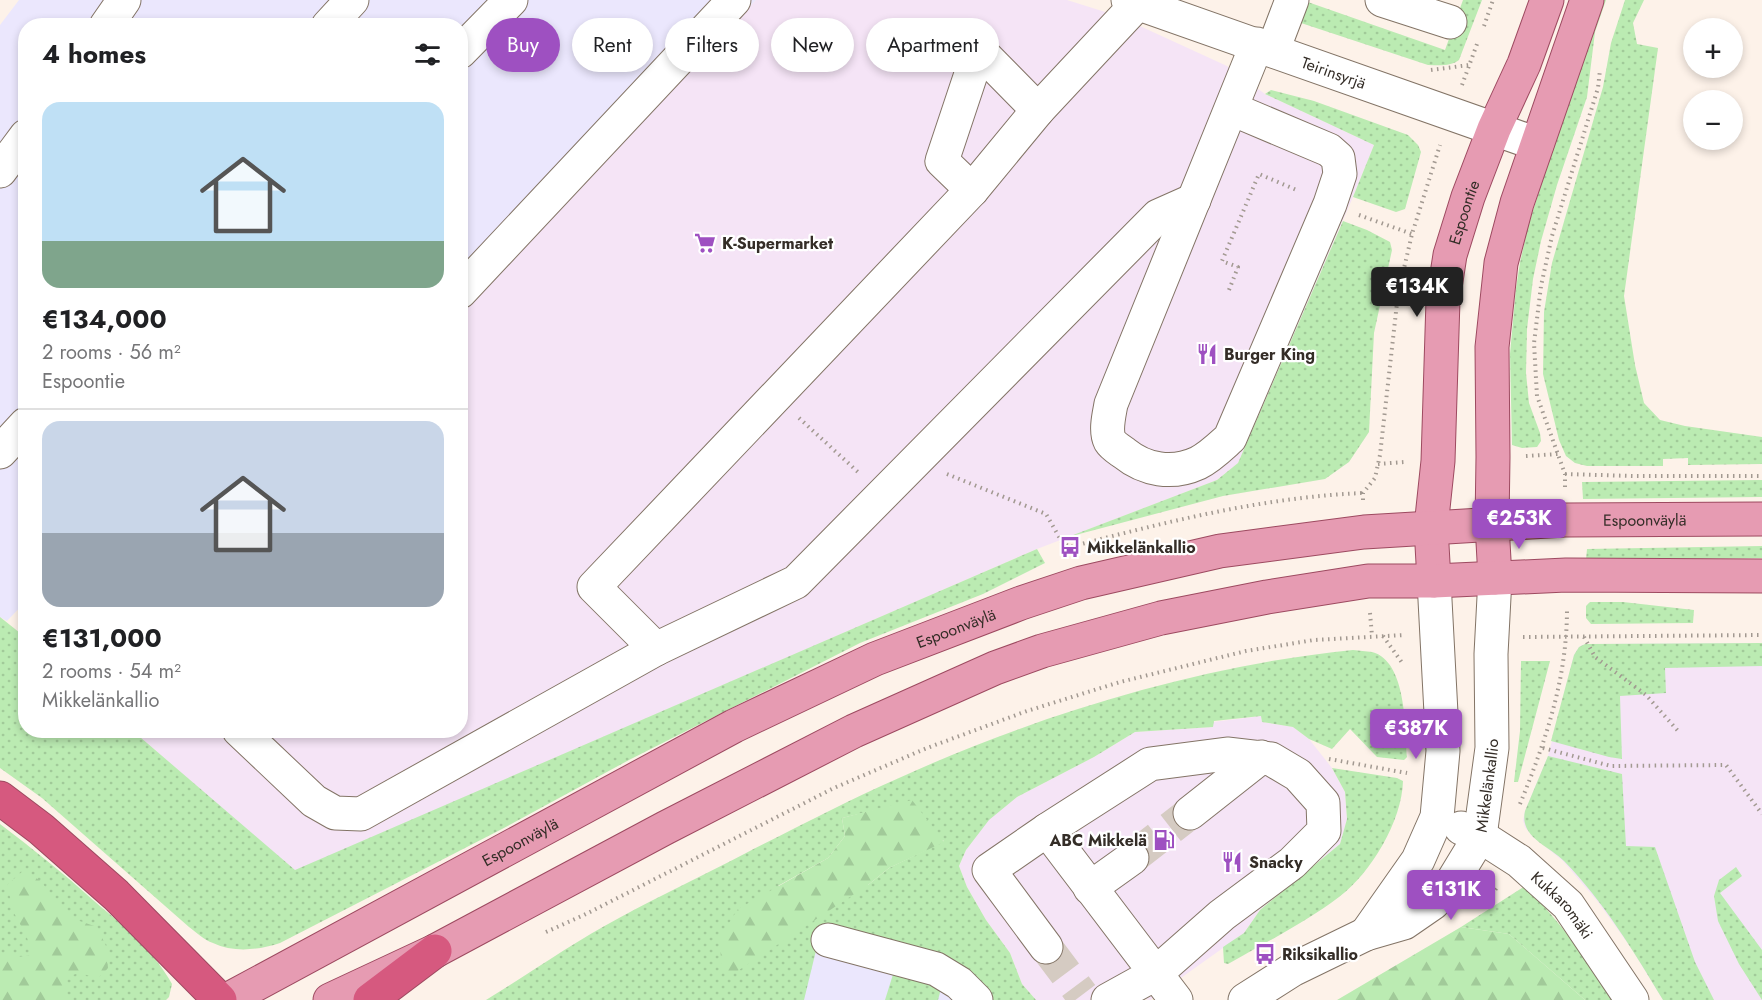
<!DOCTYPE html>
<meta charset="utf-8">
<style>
body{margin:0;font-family:Jost,sans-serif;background:#f6f6f6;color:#202124;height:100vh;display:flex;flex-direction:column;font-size:22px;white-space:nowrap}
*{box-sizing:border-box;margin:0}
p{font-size:20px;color:#757577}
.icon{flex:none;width:33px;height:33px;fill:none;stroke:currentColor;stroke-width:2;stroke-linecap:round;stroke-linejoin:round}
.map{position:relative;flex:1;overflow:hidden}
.drawer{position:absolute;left:18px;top:18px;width:450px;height:720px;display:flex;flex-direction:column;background:#fff;border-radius:24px;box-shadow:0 3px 9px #0003}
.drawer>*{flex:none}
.guide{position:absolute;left:486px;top:18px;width:570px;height:54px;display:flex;gap:12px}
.fabs{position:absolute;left:1683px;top:18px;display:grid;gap:12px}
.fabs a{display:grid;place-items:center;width:60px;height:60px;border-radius:50%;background:#fff;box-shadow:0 3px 9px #0003;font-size:30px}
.price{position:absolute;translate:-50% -51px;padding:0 14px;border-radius:6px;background:#9e50c1;color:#fff;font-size:20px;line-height:39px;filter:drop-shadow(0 2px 3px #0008)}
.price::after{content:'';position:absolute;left:50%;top:36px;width:18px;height:14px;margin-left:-9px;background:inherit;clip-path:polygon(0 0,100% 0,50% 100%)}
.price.active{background:#222;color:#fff}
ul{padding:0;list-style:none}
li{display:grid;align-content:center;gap:12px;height:318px;padding:0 24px}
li+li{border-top:2px solid #e0e0e0}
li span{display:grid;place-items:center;height:186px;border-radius:18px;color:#555}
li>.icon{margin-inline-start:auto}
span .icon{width:108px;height:108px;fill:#fffc;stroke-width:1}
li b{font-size:26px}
h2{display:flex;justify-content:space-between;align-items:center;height:72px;padding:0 24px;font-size:26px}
.chip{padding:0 21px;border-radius:27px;background:#fff;box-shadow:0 3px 9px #0003;font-size:21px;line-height:54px}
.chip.active{background:#9e50c1;color:#fff}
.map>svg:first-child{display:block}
</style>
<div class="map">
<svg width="1762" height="1000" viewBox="0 0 1762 1000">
<defs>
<pattern id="grass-dots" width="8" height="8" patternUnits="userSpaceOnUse" patternTransform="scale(1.5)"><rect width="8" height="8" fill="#bbebb2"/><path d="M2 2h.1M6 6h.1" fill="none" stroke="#a1ca99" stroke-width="1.8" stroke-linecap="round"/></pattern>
<pattern id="forest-firs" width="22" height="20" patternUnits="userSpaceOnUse" patternTransform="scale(1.5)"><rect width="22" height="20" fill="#bbebb2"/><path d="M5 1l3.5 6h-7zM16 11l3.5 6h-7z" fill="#a1ca99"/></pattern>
</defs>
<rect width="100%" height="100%" fill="#fdf2e9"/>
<path fill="#f5e4f6" d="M756,0h311l51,16 109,50 38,28 109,51 -21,52 -115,266 -21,17 -180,69 -743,322 -161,-140 327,-1 1,-416z
M1762,643v357h-99l-32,-52 -33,-46 -35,-41 -31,-25 -7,-9 -2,-7 2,-9 23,-55 26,-101 5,-8 6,-3z
M1261,716l1,6 31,5 16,12 23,29 13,24 2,27 -7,25 -80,66 -16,23 -94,67 -9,-2 -4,2h-101l-14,-16 -12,-31 -24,-33 -19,-33 -8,-21 7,-16 22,-30 29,-23 77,-40 41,-25 78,-5v-5z"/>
<path fill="#ebe7fd" d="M19,0h737l-295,314 -1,-288h-434v575l-19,20 -7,-4v-592z
M871,883l127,117h-304l174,-115z"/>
<path fill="url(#grass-dots)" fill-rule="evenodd" d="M1302,0l143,50 18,-50h19l-23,60c-9,7 -21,5 -31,5l-130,-43z
M1601,0h5l-11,32 -8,65 -30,88 -16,56 -8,38 -6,50 -1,44 3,30 11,30 1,8 -4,6 -15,1 -10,-3 -2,-91 6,-66 4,-25 8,-37z
M1625,0h19l-11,23 4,21 21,4 -34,248 11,69 9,38 16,17 25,6 77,11v27l-74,1v-7l-25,1v7h-76l-12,-3 -9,-7 -7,-16 -16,-66 1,-62 8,-49 51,-176 8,-44z
M1271,90l43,11 94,34 10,10 3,7 -16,57 -9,3 -43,-15 21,-52 -109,-51z
M1343,221l24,9 23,12 2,8 -18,83 -5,99 -20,30 -24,17 -102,17 -155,41 149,-57 21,-17z
M1762,480v17l-179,2 -1,-17z
M1762,546v12l-176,2 1,-11z
M1037,549l8,14 -62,31 -123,49 -231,117 -127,69 -222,114c-21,7 -46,10 -67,0 -9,-3 -17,-11 -24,-16l-147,-129 -42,-30v-151l25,20 1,93 107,1 162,139z
M1590,602h33l71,8 -1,13 -102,1 -5,-6v-12z
M1762,643v23l-97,2 1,25 -46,3 2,63 -13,-2 -58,-16 23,-86 5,-8 6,-3z
M1353,650c6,1 13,1 19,2 35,9 33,77 35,105l-3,3 -27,-3 -27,-28 -18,20 -23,-10 -16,-12 -31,-5 -1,-6 -47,5 -1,6 -78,5 -41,25 -77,40 -28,23 -23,30 -7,16 8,21 19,33 24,33 12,31 14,16h-51l-164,-70 -17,70h-318c44,-27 88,-58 133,-82 42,-23 85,-43 127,-65 51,-26 101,-52 153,-75 138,-63 302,-113 454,-128zM876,810l68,31 -55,27 -21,17 -90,1 50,-28 17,-22 -3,-18z
M1521,661h29l-32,121h-4l6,-51z
M1548,756l74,18 4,72 29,1 40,115 19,38h-51c-29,-48 -59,-98 -99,-139 -15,-15 -45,-24 -39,-50z
M1332,768l65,10 6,3c-1,40 -32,92 -64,116 -29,22 -63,40 -95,58l-16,9 -4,-1 -1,-16 21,-14 16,-23 80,-66 7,-25 -2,-27z
M0,824c32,24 63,49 93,76 27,23 62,52 79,84l-3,13 -3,3h-166z
M1736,867l6,9 -22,17 42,57v50l-23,-36 -21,-43 -4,-25 5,-16z
M1525,886c36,37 60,70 87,114h-27l-76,-66 -48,-7z
M895,968l48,13 -5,19h-53z"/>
<path fill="url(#forest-firs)" d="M912,800l32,42 -55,26 -21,17 -141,93 -6,-15 -1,-26 18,-28 90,-51 17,-22 -3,-18z
M24,870l18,12 12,20 20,17 23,8 9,19 2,22 -10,10 -19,-5 -13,4v23h-66v-38l5,-8 13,3 15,-2 -7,-20 -12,-22 -7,-28z
M1461,927l48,7 76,66h-248z"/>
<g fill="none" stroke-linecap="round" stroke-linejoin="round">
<path stroke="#d5cbc2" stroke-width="33" stroke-dasharray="33 16" stroke-linecap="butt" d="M1132,858l58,-45
M1046,947l36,48"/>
<defs>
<g id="minor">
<path id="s1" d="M1128,0l409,144"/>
<path d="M1382,0l68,22"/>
<path d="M106,26l18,-26"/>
<path d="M328,26l24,-26"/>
<path d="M966,37l72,73"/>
<path d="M1273,50l19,-50"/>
<path d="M460,52l51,-52"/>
<path d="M1232,109l97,41 9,8 2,16 -10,30 -100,234c-10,9 -20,19 -32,25 -26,12 -53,7 -74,-10 -4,-3 -11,-7 -14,-12 -5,-10 -1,-26 1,-37l146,-360"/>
<path d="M0,171l26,-35"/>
<path d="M972,190l-30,-29 37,-111"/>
<path d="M460,292l274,-292"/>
<path d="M0,452l26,-28"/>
<path d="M656,649l140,-67 362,-366 36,-16"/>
<path d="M239,730l75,71 21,12 26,1 295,-165 -62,-62 378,-397 66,-80 100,-107"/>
<path d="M1190,813l71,-56"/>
<path id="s2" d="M1461,828l19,8 39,25 49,44 64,95"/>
<path d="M1090,888l42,-30"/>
<path d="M1366,934l52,-74 19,-43 6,-66 -9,-170"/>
<path d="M828,940l108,29 23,14 17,17"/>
<path d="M1046,947l-57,-77 58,-40"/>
<path d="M1108,1000l47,-26 67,-59 70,-52 32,-32 -1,-28 -25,-28 -27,-16 -44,-5 -77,10 -103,66 129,170"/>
<path id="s3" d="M1245,1000l47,-30 74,-36 38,-11 29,-20 19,-21 28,-46 12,-88 -1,-94 4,-76"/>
</g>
<g id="major">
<path d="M1495,578l-3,-54 1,-67 -1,-110 9,-84 16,-60 70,-203"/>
<path id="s4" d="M1434,581l-3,-54 7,-66 5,-161 7,-45 18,-58 26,-68 30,-65 23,-64"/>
<path id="s5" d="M227,1000l507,-274 141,-67 146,-56 60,-20 139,-32 144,-19 201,-12 197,-1"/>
<path d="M330,1000l105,-49 230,-123 189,-97 141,-63 47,-17 119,-33 106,-21 101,-16h66l132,-6 196,1"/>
</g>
<path id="highway" d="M0,798l41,31 75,66 104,105
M370,1000l65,-49"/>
</defs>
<use href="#minor" stroke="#837466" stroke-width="35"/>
<use href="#major" stroke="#9d4a60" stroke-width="35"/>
<use href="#highway" stroke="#9d4a60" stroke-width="35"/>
<path stroke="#a29991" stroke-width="4" stroke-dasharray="1.5 4.5" stroke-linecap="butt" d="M1484,26l9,-26
M1431,70l38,-5
M1462,85l15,-41
M1359,215l53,19
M1229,290l9,-23 -16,-6 37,-87 40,17
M799,418l59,54
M1526,456l32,-2
M1378,464l27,-2
M947,474l99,40 16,28 8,5c96,-25 194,-50 293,-54
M1565,474l68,2h129
M1565,487v-13l-28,-78 -3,-53 7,-57 11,-50 46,-148 2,-18
M1363,500v-7l12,-15 5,-23 18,-161 14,-60 28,-89
M1370,613l2,23
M1383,636l20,28
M1523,637l239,-2
M1584,637l11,20 51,38 33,37
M1543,748l68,18 115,-1 36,49
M1329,759l78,14
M1520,804c26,-64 47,-125 47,-195
M1481,900l12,-7 5,-7
M546,932l38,-17 250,-127 93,-40 100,-37 93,-29 126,-31 68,-11 91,-5"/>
<use href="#minor" stroke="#fff" stroke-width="33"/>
<use href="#major" stroke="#e69bb2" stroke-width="33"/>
<use href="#highway" stroke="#d6597f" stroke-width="33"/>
</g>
<defs>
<symbol id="supermarket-bare" viewBox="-9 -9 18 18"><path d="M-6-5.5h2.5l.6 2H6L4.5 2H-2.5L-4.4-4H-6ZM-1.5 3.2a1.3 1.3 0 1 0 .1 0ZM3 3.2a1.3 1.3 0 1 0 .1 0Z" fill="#9e50c1" stroke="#fff" stroke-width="2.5" paint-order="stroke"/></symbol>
<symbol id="restaurant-bare" viewBox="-9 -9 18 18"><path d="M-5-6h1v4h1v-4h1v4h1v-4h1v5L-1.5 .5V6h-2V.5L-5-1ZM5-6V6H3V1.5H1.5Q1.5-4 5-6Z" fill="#9e50c1" stroke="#fff" stroke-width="2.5" paint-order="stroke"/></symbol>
<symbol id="bus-bare" viewBox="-9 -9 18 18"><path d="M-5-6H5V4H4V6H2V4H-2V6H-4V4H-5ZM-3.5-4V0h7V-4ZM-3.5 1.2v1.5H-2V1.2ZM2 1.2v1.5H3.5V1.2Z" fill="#9e50c1" stroke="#fff" stroke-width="2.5" paint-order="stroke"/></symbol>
<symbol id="fuel-bare" viewBox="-9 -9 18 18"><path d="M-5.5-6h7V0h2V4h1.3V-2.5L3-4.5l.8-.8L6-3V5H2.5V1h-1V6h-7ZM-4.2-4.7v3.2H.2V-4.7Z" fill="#9e50c1" stroke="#fff" stroke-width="2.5" paint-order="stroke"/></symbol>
</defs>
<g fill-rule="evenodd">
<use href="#supermarket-bare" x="690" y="228" width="30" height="30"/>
<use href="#restaurant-bare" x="1192" y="339" width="30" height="30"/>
<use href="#bus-bare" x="1055" y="532" width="30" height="30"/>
<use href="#fuel-bare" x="1149" y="825" width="30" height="30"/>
<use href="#restaurant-bare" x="1217" y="847" width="30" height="30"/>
<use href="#bus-bare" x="1250" y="939" width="30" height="30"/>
</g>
<g text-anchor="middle" stroke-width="4.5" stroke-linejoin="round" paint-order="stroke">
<g font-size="16" fill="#342d27" stroke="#fff">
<text dy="6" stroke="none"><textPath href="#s1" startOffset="218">Teirinsyrjä</textPath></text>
<text dy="6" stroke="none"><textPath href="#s4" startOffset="372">Espoontie</textPath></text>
<text dy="6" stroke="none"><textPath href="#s5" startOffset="1521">Espoonväylä</textPath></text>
<text dy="6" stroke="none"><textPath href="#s5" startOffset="819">Espoonväylä</textPath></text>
<text dy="6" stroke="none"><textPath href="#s3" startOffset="346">Mikkelänkallio</textPath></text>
<text dy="6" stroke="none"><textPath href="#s5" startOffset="333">Espoonväylä</textPath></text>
<text dy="6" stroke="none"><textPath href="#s2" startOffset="129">Kukkaromäki</textPath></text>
</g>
<g font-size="16" font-weight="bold" fill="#342d27" stroke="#fff" text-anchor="start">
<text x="722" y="249">K-Supermarket</text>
<text x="1224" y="360">Burger King</text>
<text x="1087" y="553">Mikkelänkallio</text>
<text x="1147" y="846" text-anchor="end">ABC Mikkelä</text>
<text x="1249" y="868">Snacky</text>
<text x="1282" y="960">Riksikallio</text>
</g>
</g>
</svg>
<div class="fabs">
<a>+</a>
<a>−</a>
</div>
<b class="price active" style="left:1417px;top:318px">€134K</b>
<b class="price" style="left:1519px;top:550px">€253K</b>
<b class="price" style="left:1416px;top:760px">€387K</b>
<b class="price" style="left:1451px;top:921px">€131K</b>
<div class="guide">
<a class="chip active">Buy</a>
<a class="chip">Rent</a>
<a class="chip">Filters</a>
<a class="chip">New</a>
<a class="chip">Apartment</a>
</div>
<section class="drawer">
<h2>4 homes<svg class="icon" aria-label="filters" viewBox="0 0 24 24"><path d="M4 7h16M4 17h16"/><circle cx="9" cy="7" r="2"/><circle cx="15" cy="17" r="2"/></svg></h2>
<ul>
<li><span style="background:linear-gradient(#bfe0f5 75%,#7fa58c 0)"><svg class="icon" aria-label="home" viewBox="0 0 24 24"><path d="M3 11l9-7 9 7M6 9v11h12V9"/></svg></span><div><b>€134,000</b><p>2 rooms · 56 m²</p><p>Espoontie</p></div></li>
<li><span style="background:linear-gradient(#c9d6e8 60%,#9aa5b1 0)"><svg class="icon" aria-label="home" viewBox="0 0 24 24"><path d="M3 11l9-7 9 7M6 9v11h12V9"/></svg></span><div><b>€131,000</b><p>2 rooms · 54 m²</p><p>Mikkelänkallio</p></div></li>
</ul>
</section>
</div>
